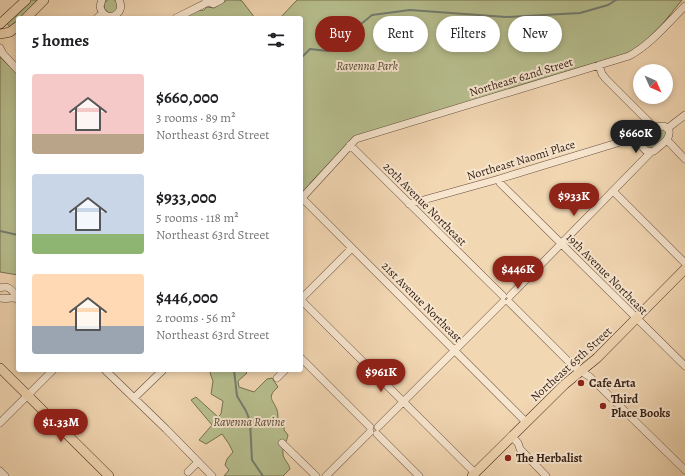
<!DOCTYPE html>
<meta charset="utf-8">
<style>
body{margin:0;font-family:Alegreya,serif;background:#f6f6f6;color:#202124;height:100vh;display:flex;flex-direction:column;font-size:15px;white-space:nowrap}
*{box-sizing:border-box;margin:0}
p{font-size:13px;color:#757577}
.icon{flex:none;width:22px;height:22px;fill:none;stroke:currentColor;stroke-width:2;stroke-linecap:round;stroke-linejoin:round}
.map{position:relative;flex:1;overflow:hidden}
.side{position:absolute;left:16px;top:16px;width:287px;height:356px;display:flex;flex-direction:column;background:#fff;border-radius:4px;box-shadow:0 2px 6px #0003}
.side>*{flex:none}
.top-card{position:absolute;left:315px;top:16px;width:310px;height:36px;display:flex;gap:8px}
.needle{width:26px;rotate:135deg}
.controls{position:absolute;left:633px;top:64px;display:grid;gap:8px}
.controls a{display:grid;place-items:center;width:40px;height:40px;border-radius:50%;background:#fff;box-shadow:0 2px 6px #0003;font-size:20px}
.price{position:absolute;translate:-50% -34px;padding:0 9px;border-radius:14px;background:#8f2418;color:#fff;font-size:13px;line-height:26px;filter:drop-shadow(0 1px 2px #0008)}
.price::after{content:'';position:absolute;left:50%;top:24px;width:12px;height:9px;margin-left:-6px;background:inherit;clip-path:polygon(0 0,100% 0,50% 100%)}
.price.on{background:#222;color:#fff}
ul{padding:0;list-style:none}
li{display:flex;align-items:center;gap:12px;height:100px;padding:0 16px}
li span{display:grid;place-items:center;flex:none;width:112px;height:80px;border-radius:4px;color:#555}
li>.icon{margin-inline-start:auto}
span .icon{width:48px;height:48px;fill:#fffc;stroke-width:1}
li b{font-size:17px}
h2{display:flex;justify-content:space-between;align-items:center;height:48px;padding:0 16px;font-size:17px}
.chip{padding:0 14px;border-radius:18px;background:#fff;box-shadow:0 2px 6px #0003;font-size:14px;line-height:36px}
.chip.on{background:#8f2418;color:#fff}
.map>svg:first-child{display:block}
</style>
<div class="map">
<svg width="685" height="476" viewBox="0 0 685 476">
<rect width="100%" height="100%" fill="#f2d7b3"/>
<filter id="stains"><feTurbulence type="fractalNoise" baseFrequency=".005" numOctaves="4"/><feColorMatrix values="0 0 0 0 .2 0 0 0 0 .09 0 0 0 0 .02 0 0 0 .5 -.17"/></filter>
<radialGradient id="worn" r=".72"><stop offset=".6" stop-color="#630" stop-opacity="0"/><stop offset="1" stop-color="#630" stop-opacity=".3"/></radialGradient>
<path fill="#b7bf8f" stroke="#767053" d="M104 6a7 7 0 1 1 14 0a7 7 0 1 1-14 0Z
M29,0h12l-19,18h-4v4l-8,5 -1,-1 -2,-3z
M227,0h12l3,1 13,17h-73l14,-7 8,-1 3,-3 7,1z
M297,0h385l-18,22 -6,9 -30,24 -274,83 -42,43 -11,15v-178h-21z
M0,57l18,18v200l-18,-3z
M665,129l2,7 -16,13 -5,-2 -3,-7v-5l3,-3z
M212,370h32l3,3 -9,8 1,6 15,5 13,-13 5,-1 6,9c-12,11 -5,12 -1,23 1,3 1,7 1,10l6,5v5l4,5c-1,7 -6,11 -5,19 0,5 6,9 7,15l-7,7h-59l5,-6 -4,-5 2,-6 6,-7 -4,-8 -7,-10 -16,10 -7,-4 13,-15 -21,-25 5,-3 22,20 3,-3 2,-13 -12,-7 2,-13 -3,-8z"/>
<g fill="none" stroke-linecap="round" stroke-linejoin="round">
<path stroke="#737d71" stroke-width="2" d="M301,58l9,-9 18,2 44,-36 38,-5 96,7 74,-4 28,-8 8,-5
M0,231l18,4
M234,370l3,26 9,15 4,10 2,39 11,16"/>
<defs>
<path id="minor" d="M102,0l-2,6c3,18 27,10 19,-6
M206,0l7,4 8,-4
M97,18l6,-5
M176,18l32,-16
M0,48l3,6 15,16
M599,65l3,9 4,5 43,43 2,5
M664,126l5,4c2,10 -8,14 -15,21l-3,1 -6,-2c-15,-17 3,-23 19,-24z
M668,128l17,-13
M667,140l18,19
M350,145l153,151
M499,179l1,4 185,183
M613,191l72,72
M302,198l224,224
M301,199l55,-60 273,-83c22,-12 39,-33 56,-50
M409,204l90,-25 141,-43
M0,288c9,-4 13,4 18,10
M510,296l141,-144
M0,298c7,2 11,-2 18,1
M301,299l51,-51
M301,300l174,173
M509,302l64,64 17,11 95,93
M301,358l69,69
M105,370l61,59 46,47
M277,378l8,-8
M134,398l29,-28
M0,423l53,-53
M378,427l125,-125
M377,434l42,42
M511,436l7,7 2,6 26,27
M282,443l34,33
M0,471l5,5
M188,472l10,-10
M326,476l44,-44"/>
<path id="major" d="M26,18l18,-18
M0,24l26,-24
M0,34l10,-2 8,-6
M0,368l109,108
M472,476l93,-92 32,-26 88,-89"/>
</defs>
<use href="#minor" stroke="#654e3e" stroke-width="8"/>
<use href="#major" stroke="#362117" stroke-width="10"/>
<use href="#minor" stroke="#f7e5ce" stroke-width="7"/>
<use href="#major" stroke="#f2d7b3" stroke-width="9"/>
</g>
<g fill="#8f2418" stroke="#f7e5ce" stroke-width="1.5">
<circle cx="581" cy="383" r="4"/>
<circle cx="603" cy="406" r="4"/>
<circle cx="508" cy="458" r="4"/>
</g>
<g text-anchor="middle" stroke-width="4" stroke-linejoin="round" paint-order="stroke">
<g font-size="12" font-style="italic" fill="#564835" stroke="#f7e5ce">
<text x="367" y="70">Ravenna Park</text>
<text x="249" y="426">Ravenna Ravine</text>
</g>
<g font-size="12" fill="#362117" stroke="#f7e5ce">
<text transform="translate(521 77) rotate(-17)" y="4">Northeast 62nd Street</text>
<text transform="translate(521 160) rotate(-17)" y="4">Northeast Naomi Place</text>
<text transform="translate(425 204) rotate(45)" y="4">20th Avenue Northeast</text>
<text transform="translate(607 274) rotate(45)" y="4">19th Avenue Northeast</text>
<text transform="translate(422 302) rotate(45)" y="4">21st Avenue Northeast</text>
<text transform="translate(571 364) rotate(-42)" y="4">Northeast 65th Street</text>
</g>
<g font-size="12" font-weight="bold" fill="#362117" stroke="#f7e5ce" text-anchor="start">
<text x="589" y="387">Cafe Arta</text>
<text x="611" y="403">Third<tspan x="611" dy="14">Place Books</tspan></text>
<text x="516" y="462">The Herbalist</text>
</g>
</g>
<rect width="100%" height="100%" filter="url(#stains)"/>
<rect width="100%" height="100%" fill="url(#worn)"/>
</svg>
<div class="controls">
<a><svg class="needle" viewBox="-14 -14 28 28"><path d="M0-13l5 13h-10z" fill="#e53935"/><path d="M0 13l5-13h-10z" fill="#757577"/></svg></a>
</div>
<b class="price on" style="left:636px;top:154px">$660K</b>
<b class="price" style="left:574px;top:217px">$933K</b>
<b class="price" style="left:518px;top:290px">$446K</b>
<b class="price" style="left:381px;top:393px">$961K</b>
<b class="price" style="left:61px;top:443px">$1.33M</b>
<div class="top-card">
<a class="chip on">Buy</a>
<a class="chip">Rent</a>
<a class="chip">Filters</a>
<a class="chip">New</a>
</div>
<section class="side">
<h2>5 homes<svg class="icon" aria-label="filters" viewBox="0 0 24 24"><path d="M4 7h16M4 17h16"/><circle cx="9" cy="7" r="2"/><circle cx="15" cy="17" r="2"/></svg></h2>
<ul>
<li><span style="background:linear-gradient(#f6c9c9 75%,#b9a48a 0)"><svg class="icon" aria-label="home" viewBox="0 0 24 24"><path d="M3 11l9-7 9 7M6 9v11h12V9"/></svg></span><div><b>$660,000</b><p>3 rooms · 89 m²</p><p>Northeast 63rd Street</p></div></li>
<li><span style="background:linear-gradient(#c9d6e8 75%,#8fb573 0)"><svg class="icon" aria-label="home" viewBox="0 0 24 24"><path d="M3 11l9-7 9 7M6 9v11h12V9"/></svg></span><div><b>$933,000</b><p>5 rooms · 118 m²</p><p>Northeast 63rd Street</p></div></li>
<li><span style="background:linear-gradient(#ffd9b3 65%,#9aa5b1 0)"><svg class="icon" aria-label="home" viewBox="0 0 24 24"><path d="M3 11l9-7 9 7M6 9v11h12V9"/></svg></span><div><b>$446,000</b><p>2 rooms · 56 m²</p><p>Northeast 63rd Street</p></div></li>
</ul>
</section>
</div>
